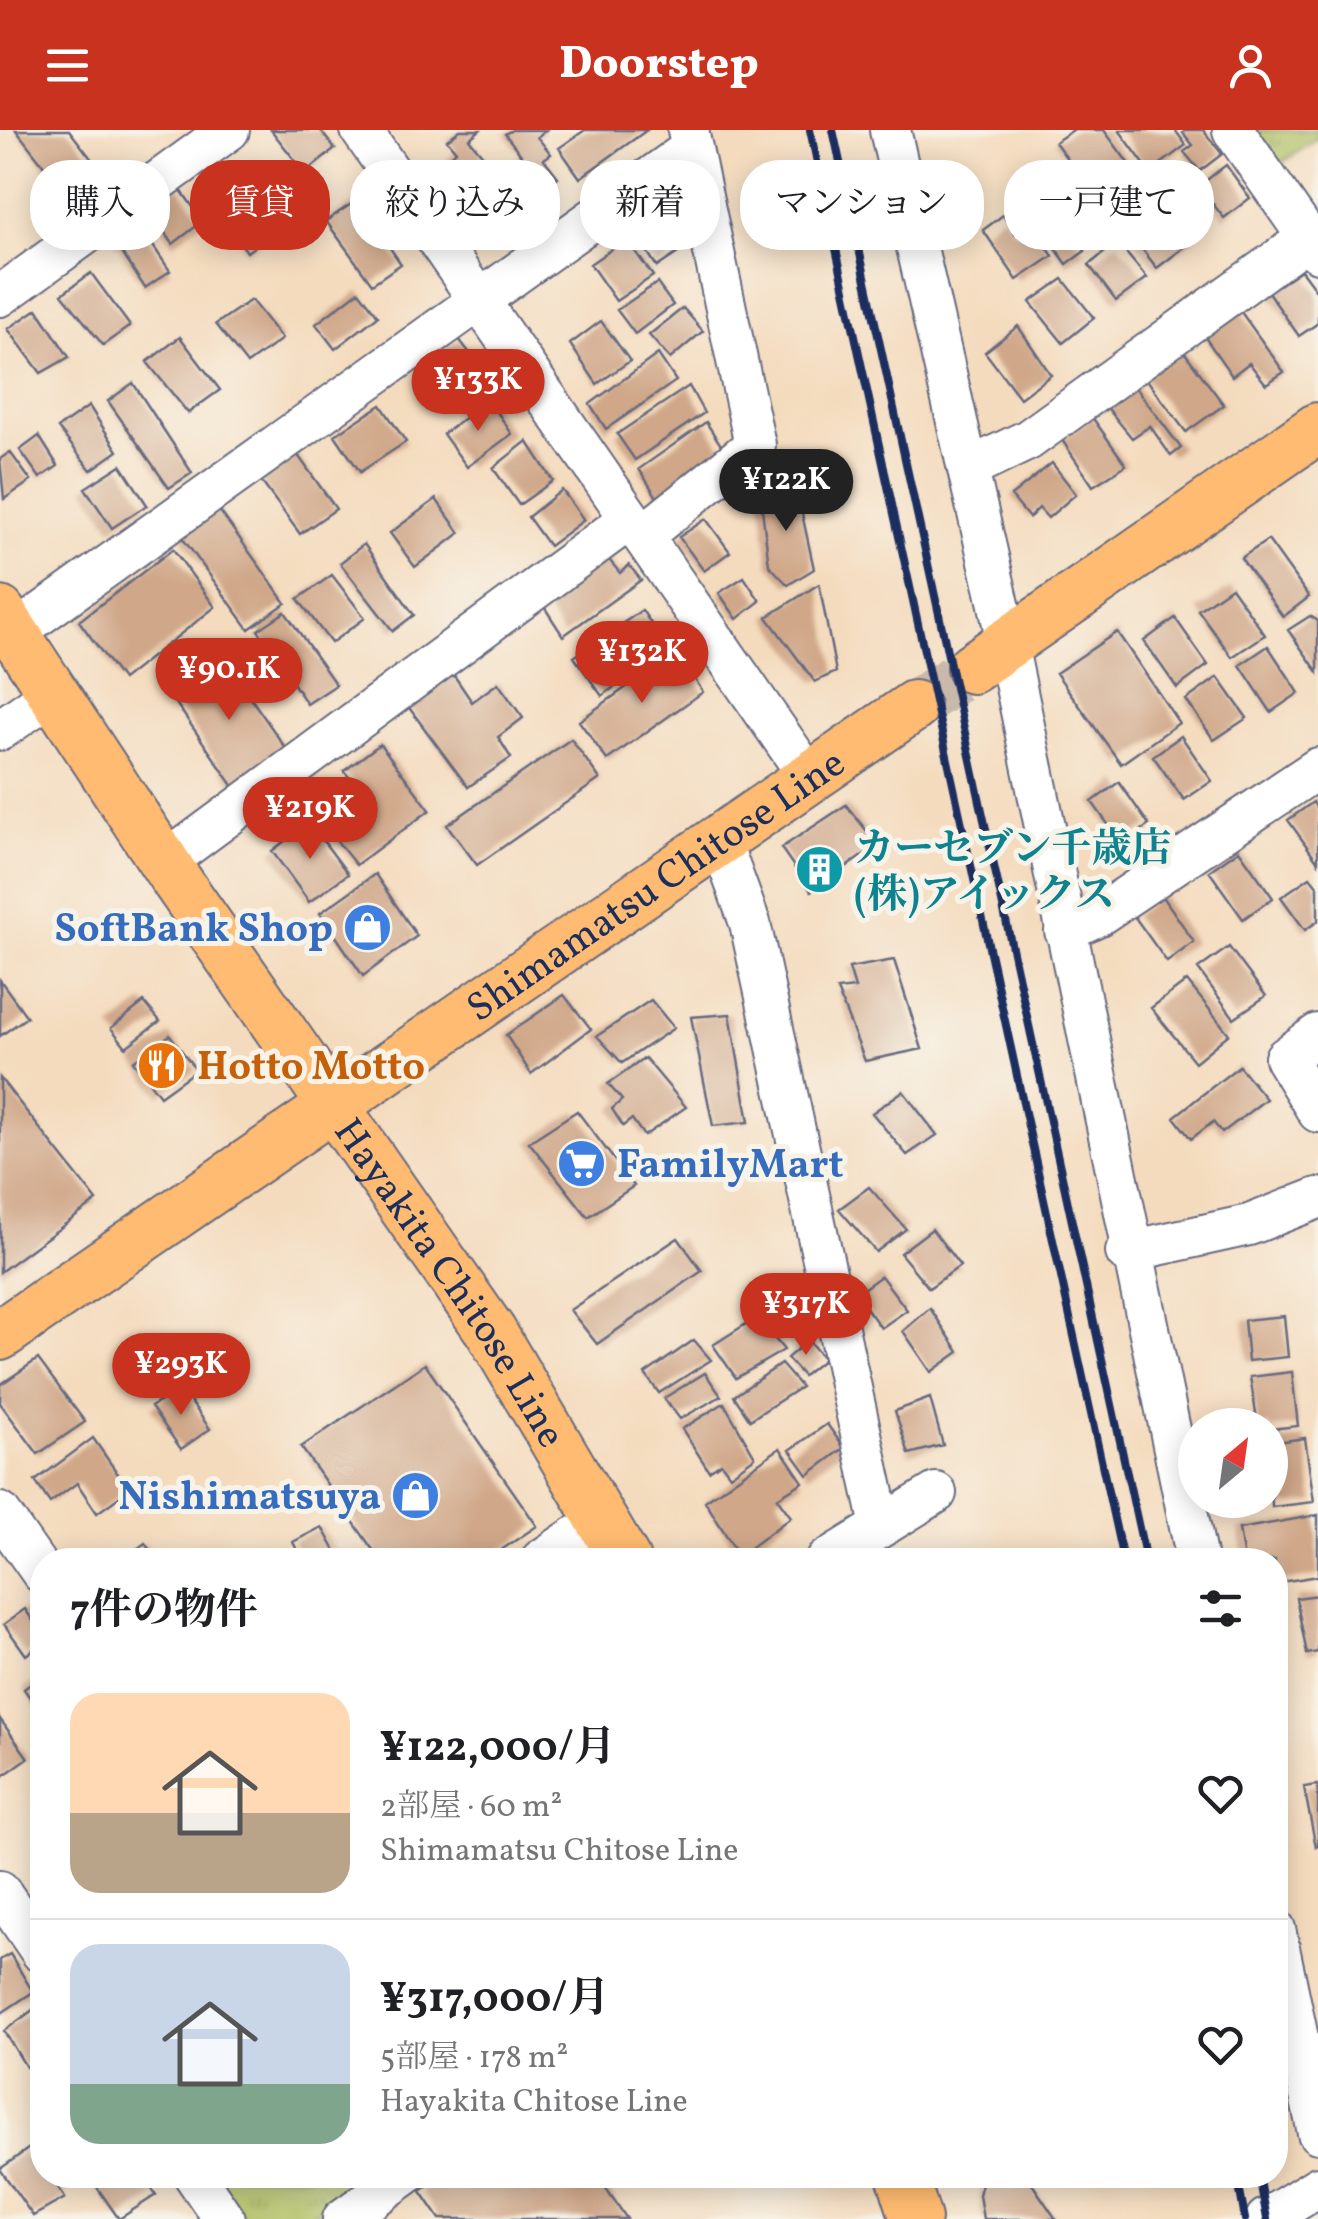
<!DOCTYPE html>
<html lang="ja">
<meta charset="utf-8">
<style>
body{margin:0;font-family:Vollkorn,"Noto Serif JP",serif;background:#f2f2f2;color:#202124;height:100vh;display:flex;flex-direction:column;font-size:38px;white-space:nowrap}
*{box-sizing:border-box;margin:0}
p{font-size:32px;color:#757577}
.icon{flex:none;width:55px;height:55px;fill:none;stroke:currentColor;stroke-width:2;stroke-linecap:round;stroke-linejoin:round}
.map{position:relative;flex:1;overflow:hidden}
.details{position:absolute;left:30px;top:1418px;width:1258px;height:640px;display:flex;flex-direction:column;background:#fff;border-radius:40px;box-shadow:0 5px 25px #0003}
.details>*{flex:none}
.top-card{position:absolute;left:30px;top:30px;width:1260px;height:90px;display:flex;gap:20px}
.needle{width:65px;rotate:29deg}
.controls{position:absolute;left:1178px;top:1278px;display:grid;gap:20px}
.controls a{display:grid;place-items:center;width:110px;height:110px;border-radius:50%;background:#fff;box-shadow:0 5px 25px #0003;font-size:50px}
.price{position:absolute;translate:-50% -85px;padding:0 22px;border-radius:35px;background:#c8321e;color:#fff;font-size:32px;line-height:65px;filter:drop-shadow(0 2px 5px #0008)}
.price::after{content:'';position:absolute;left:50%;top:60px;width:30px;height:22px;margin-left:-15px;background:inherit;clip-path:polygon(0 0,100% 0,50% 100%)}
.price.active{background:#222;color:#fff}
ul{padding:0;list-style:none}
li{display:flex;align-items:center;gap:30px;height:250px;padding:0 40px}
li+li{border-top:2px solid #e0e0e0}
li span{display:grid;place-items:center;flex:none;width:280px;height:200px;border-radius:30px;color:#555}
li>.icon{margin-inline-start:auto}
span .icon{width:120px;height:120px;fill:#fffc;stroke-width:1}
li b{font-size:42px}
h2{display:flex;justify-content:space-between;align-items:center;height:120px;padding:0 40px;font-size:42px}
.chip{padding:0 35px;border-radius:40px;background:#fff;box-shadow:0 5px 25px #0003;font-size:35px;line-height:90px}
.chip.active{background:#c8321e;color:#fff}
header{display:flex;justify-content:space-between;align-items:center;height:130px;padding:0 40px;background:#c8321e;color:#fff;font-size:45px;font-weight:800}
.map>svg:first-child{display:block}
</style>
<header><svg class="icon" aria-label="menu" viewBox="0 0 24 24"><path d="M4 6h16M4 12h16M4 18h16"/></svg>Doorstep<svg class="icon" aria-label="person" viewBox="0 0 24 24"><circle cx="12" cy="8" r="4"/><path d="M4 21q1-7 8-7t8 7"/></svg></header>
<div class="map">
<svg width="1318" height="2089" viewBox="0 0 1318 2089">
<defs>
<pattern id="park-tufts" width="24" height="20" patternUnits="userSpaceOnUse" patternTransform="scale(2.5)"><rect width="24" height="20" fill="#b1c063"/><path d="M3 7l-1-3M5 7V3M7 7l1-3M15 17l-1-3M17 17v-4M19 17l1-3" fill="none" stroke="#8f9c55"/></pattern>
</defs>
<rect width="100%" height="100%" fill="#f7f3e8"/>
<filter id="ink" filterUnits="userSpaceOnUse"><feTurbulence type="fractalNoise" baseFrequency=".01" numOctaves="2"/><feDisplacementMap in="SourceGraphic" scale="20" xChannelSelector="R" yChannelSelector="G"/><feConvolveMatrix kernelMatrix="1 2 1 2 8 2 1 2 1" color-interpolation-filters="sRGB"/></filter>
<filter id="wash" filterUnits="userSpaceOnUse"><feTurbulence type="fractalNoise" baseFrequency=".0048" numOctaves="4" result="noise"/><feDisplacementMap in="SourceGraphic" scale="40" xChannelSelector="R" yChannelSelector="G"/><feGaussianBlur stdDeviation="2.25" result="paint"/><feColorMatrix in="noise" values="0 0 0 0 0 0 0 0 0 0 0 0 0 0 0 0 0 1.4 0 .05"/><feComposite in="paint" operator="in"/></filter>
<g filter="url(#wash)">
<rect width="100%" height="100%" fill="#f4dbbe"/>
<path fill="url(#park-tufts)" stroke="#667860" stroke-width="2.5" d="M1253,0h65v8l-40,27z
M213,2045h158l-65,44h-63z"/>
<g id="blocks">
<path fill="#d0a789" d="M16,0h53l27,35 -34,24z
M271,0h49l15,19 -30,24z
M460,0h20l-11,9 22,26 -15,10 24,30 -28,22 -20,-31 12,-12 -19,-22 11,-11 -9,-11z
M512,0h34l-9,7 14,17 -7,5 14,18 -31,23 -9,-12 8,-5 -15,-21 10,-7 -16,-21z
M585,0h62l-67,48 -21,-30z
M1073,0h31l30,41 -39,26 -40,-55z
M1119,0h56l11,15 -36,27z
M1186,0h17l19,24 -22,17 -16,-19 9,-7 -10,-12z
M1226,35l24,33 -26,20 -25,-32z
M178,56l25,35 -30,23 -25,-37z
M357,70l44,64 -29,20 -46,-63z
M253,74l21,28 -27,20 -21,-29z
M1169,77l25,33 -37,28 -26,-33z
M1056,83l29,38 -18,13 -28,-38z
M656,84l25,37 -24,16 -23,-36z
M1003,85l12,18 15,-10 23,33 -36,24 -34,-50z
M133,86l37,55 -25,17 -36,-55z
M626,109l27,37 -37,25 -26,-37z
M1117,112l30,36 -31,23 -27,-36z
M1301,140l17,23v30l-19,13 -31,-44z
M91,143l39,53 -27,19 -41,-51z
M1063,149l31,39 -31,25 -33,-41z
M657,153l16,22 -38,29 -18,-24z
M359,161l19,25 -43,33 -19,-25z
M251,170l31,39 -35,25 -31,-40z
M1236,175l48,67 -18,12 -17,-21 -17,13 -30,-43z
M683,178l20,23 -33,28 -21,-24z
M37,179l32,48 -28,16 -33,-44z
M601,191l29,40 -33,23 -27,-40z
M1018,196l33,49 -31,23 -35,-46z
M180,207l40,53 -32,23 -41,-51z
M459,209l35,46 -30,20 -33,-45z
M1182,219l42,56 -38,27 -41,-55z
M658,224l18,27 -70,48 -16,-25z
M133,253l59,90 -23,15 -61,-87z
M1134,255l47,63 -10,8 -21,-30 -18,12 -27,-33z
M689,256l15,27 -69,47 -18,-26z
M489,270l23,34 -45,33 -24,-33z
M381,275l25,37 -46,30 -25,-37z
M89,276l29,45 -27,19 -33,-42z
M1092,287l34,48 -33,21 -31,-46z
M706,292l20,31 -66,49 -21,-33z
M39,306l19,30 -18,12 -20,-28z
M527,311l26,40 -34,24 -26,-37z
M295,321l41,58 -36,25 -42,-57z
M10,322l21,29 -27,18 -4,-40z
M1052,333l24,31 -28,24 -9,-10 -10,10 -18,-22z
M121,335l26,40 -35,23 -27,-40z
M796,356l18,83 -26,16 -19,-20 -9,-72z
M562,360l22,30 -35,26 -21,-29z
M436,369l24,34 -45,34 -25,-34z
M217,377l69,96 -37,26 -68,-93z
M706,389l24,33 -26,19 -25,-34z
M1268,410l41,57 -26,20 -42,-59z
M364,414l50,71 -21,16 -53,-68z
M173,419l42,58 -93,73 -43,-59z
M606,426l14,17 9,-8 12,15 -78,56 -22,-34z
M332,445l33,43 -34,25 -33,-44z
M744,447l16,24 -23,18 -18,-26z
M819,454l17,88 -21,10 -48,-65z
M1231,457l34,48 -33,22 -34,-47z
M642,480l25,38 -65,48 -28,-39z
M285,482l51,73 -29,19 -49,-74z
M1310,486l8,5v51l-30,-42z
M1175,488l33,47 -31,23 -33,-47z
M1117,502l62,91 -58,41 -65,-91z
M1268,516l31,47 -28,19 -31,-47z
M677,521l26,41 -96,68 -28,-39z
M224,530l63,90 -53,37 -63,-91z
M451,541l21,31 26,-19 25,35 -25,19 13,21 -43,29 -61,-82z
M1218,547l29,41 -33,22 -28,-40z
M1181,606l31,45 -28,19 -31,-44z
M571,609l29,40 -123,86 -30,-40z
M380,614l50,66 -74,55 -21,-26 39,-32 -30,-36z
M1119,652l30,43 -27,19 -30,-42z
M1313,672l5,8v52l-30,-42z
M846,675l32,40 -67,46 -30,-43z
M309,692l39,52 -39,28 -37,-51z
M1239,720l34,48 -30,21 -34,-48z
M375,744l42,62 -54,40 -43,-63z
M1310,747l8,10v34l-13,9 -24,-33z
M1162,765l32,47 -27,20 -33,-46z
M1229,817l37,49 -32,22 -36,-49z
M894,830l28,89 -57,12 -28,-71 18,-2 -6,-20z
M0,850l27,37 -27,19z
M1187,851l42,53 -34,28 -44,-54z
M564,865l27,34 -60,45 -25,-39z
M651,870l23,28 -52,35 -25,-27z
M144,872l16,19 -34,26 -15,-19z
M730,884l19,108 -36,4 -22,-109z
M170,905l26,35 -36,26 -27,-35z
M645,928l41,49 -42,29 -12,-17 -9,7 -11,-17 10,-9 -14,-16z
M1239,936l27,33 -44,34 -9,-11 -22,17 -17,-22z
M0,948l97,123 -97,71z
M903,961l34,44 -30,20 -35,-42z
M577,981l57,75 -46,31 -59,-75z
M869,1057l37,42 -30,23 -37,-43z
M932,1099l28,37 -31,22 -29,-35z
M678,1108l24,33 -105,73 -27,-34z
M881,1146l26,34 -26,18 -25,-34z
M930,1178l29,44 -28,20 -28,-41z
M1284,1186l4,41 -40,4 -4,-41z
M757,1187l27,33 -48,28 -23,-33z
M694,1210l17,20 -52,33 -14,-19z
M808,1210l16,19 -21,17 -16,-18z
M38,1229l47,63 -47,32 -38,-51v-18z
M425,1234l112,162 -51,34h-106l-79,-113z
M781,1234l20,23 -51,33 -16,-24z
M1292,1242l6,54 -28,3v-4h-12l-8,-48z
M705,1243l16,23 -41,23 -16,-21z
M181,1258l29,41 -29,20 -30,-42z
M930,1268l13,47 -34,9 -14,-43z
M724,1273l31,54 -25,18 -9,-12 -12,8 -27,-42z
M827,1294l17,24 -36,27 -18,-25z
M93,1308l36,52 -32,23 -20,-30 -27,20 -15,-22z
M1305,1308l9,64 -42,5 -2,-64z
M780,1318l23,34 -26,16 14,19 -52,39 -34,-55z
M1318,1385v61l-43,7v-23h-31l-5,-31z
M322,1397l18,33h-38l-9,-18z
M145,1413l11,17h-34z
M1318,1465v57l-11,2 -11,-56z
M25,1479l17,25v9l-16,12 -22,-31z
M42,1545v33l-3,3 -15,-22z
M0,1589l28,39 -28,20z
M1318,1655v61l-2,1 -12,-60z
M10,1824l23,38 -33,22v-54z
M41,1874l1,51 -16,12 -22,-36z
M32,2016l10,17v12h8l15,23 -32,18 -33,-47z
M99,2045h43l14,20 -37,24 -27,-39z
M444,2045h153l30,44h-187l-19,-28z
M984,2045h42l30,44h-73l-4,-24z"/>
</g>
</g>
<g filter="url(#ink)">
<use href="#blocks" fill-opacity="0" stroke="#676b80" stroke-width="2.5"/>
<g fill="none" stroke-linecap="round" stroke-linejoin="round">
<path stroke="#c9b9ab" stroke-width="50" stroke-dasharray="50 25" stroke-linecap="butt" d="M914,576l58,-38"/>
<defs>
<path id="minor" d="M361,0l449,648
M890,0l108,470 199,960
M1233,0l85,122
M0,166l229,-166
M968,339l60,-29 280,-202
M642,406l113,-91 -67,-315
M14,503l678,-485
M0,600l53,-37
M719,708l31,85 131,603
M164,733l466,-344
M1065,801l34,-16 219,-147
M1318,904l-33,24 33,54
M1126,1122l123,-27 69,-27
M0,1383l42,60
M541,1430l61,-41
M827,1430l109,-67
M0,1761l42,62
M1275,1799l43,204
M194,2045l30,44
M343,2089l62,-44
M1266,2089l52,-32"/>
<g id="major">
<path id="s1" d="M0,482l172,262 319,458 134,228"/>
<path d="M972,538l346,-240"/>
<path id="s2" d="M0,1205l914,-629"/>
<path d="M902,2045l14,44"/>
</g>
</defs>
<use href="#minor" stroke="#676b80" stroke-width="44"/>
<use href="#major" stroke="#676b80" stroke-width="54"/>
<use href="#minor" stroke="#fff" stroke-width="40"/>
<use href="#major" stroke="#ffbb71" stroke-width="50"/>
<path stroke="#1b2f5e" stroke-width="8" d="M810,0l313,1430
M833,0l313,1430
M1237,2045l8,44
M1259,2045l8,44"/>
</g>
</g>
<defs>
<symbol id="building-disc" viewBox="-11 -11 22 22"><circle r="9.5" fill="#0f9aa8" stroke="#f7f3e8"/><path d="M-4-6H4V6H1V3H-1V6H-4ZM-2.5-4.3h1.7v1.8h-1.7ZM.8-4.3h1.7v1.8H.8ZM-2.5-1h1.7V.8h-1.7ZM.8-1h1.7V.8H.8Z" fill="#fff"/></symbol>
<symbol id="shop-disc" viewBox="-11 -11 22 22"><circle r="9.5" fill="#3f7fe0" stroke="#f7f3e8"/><path d="M-5-2.5h2.3a2.7 3.5 0 0 1 5.4 0H5L5.5 6h-11ZM-1.5-2.5h3a1.5 2.3 0 0 0-3 0Z" fill="#fff"/></symbol>
<symbol id="restaurant-disc" viewBox="-11 -11 22 22"><circle r="9.5" fill="#e8710a" stroke="#f7f3e8"/><path d="M-5-6h1v4h1v-4h1v4h1v-4h1v5L-1.5 .5V6h-2V.5L-5-1ZM5-6V6H3V1.5H1.5Q1.5-4 5-6Z" fill="#fff"/></symbol>
<symbol id="supermarket-disc" viewBox="-11 -11 22 22"><circle r="9.5" fill="#3f7fe0" stroke="#f7f3e8"/><path d="M-6-5.5h2.5l.6 2H6L4.5 2H-2.5L-4.4-4H-6ZM-1.5 3.2a1.3 1.3 0 1 0 .1 0ZM3 3.2a1.3 1.3 0 1 0 .1 0Z" fill="#fff"/></symbol>
</defs>
<g fill-rule="evenodd">
<use href="#building-disc" x="792" y="712" width="55" height="55"/>
<use href="#shop-disc" x="340" y="770" width="55" height="55"/>
<use href="#restaurant-disc" x="134" y="908" width="55" height="55"/>
<use href="#supermarket-disc" x="554" y="1006" width="55" height="55"/>
<use href="#shop-disc" x="388" y="1338" width="55" height="55"/>
</g>
<g text-anchor="middle" stroke-width="10" stroke-linejoin="round" paint-order="stroke">
<g font-size="40" font-weight="bold" fill="#0d838f" stroke="#f7f3e8" text-anchor="start">
<text x="854" y="731">カーセブン千歳店<tspan x="854" dy="46">(株)アイックス</tspan></text>
</g>
<g font-size="40" fill="#1b2f5e" stroke="#f7f3e8">
<text dy="14" stroke="none"><textPath href="#s2" startOffset="795">Shimamatsu Chitose Line</textPath></text>
<text dy="14" stroke="none"><textPath href="#s1" startOffset="808">Hayakita Chitose Line</textPath></text>
</g>
<g font-size="40" font-weight="bold" fill="#366cbe" stroke="#f7f3e8" text-anchor="end">
<text x="333" y="811">SoftBank Shop</text>
<text x="617" y="1047" text-anchor="start">FamilyMart</text>
<text x="381" y="1379">Nishimatsuya</text>
</g>
<g font-size="40" font-weight="bold" fill="#c56008" stroke="#f7f3e8" text-anchor="start">
<text x="197" y="949">Hotto Motto</text>
</g>
</g>
</svg>
<div class="controls">
<a><svg class="needle" viewBox="-14 -14 28 28"><path d="M0-13l5 13h-10z" fill="#e53935"/><path d="M0 13l5-13h-10z" fill="#757577"/></svg></a>
</div>
<b class="price" style="left:478px;top:304px">¥133K</b>
<b class="price active" style="left:786px;top:404px">¥122K</b>
<b class="price" style="left:642px;top:576px">¥132K</b>
<b class="price" style="left:229px;top:593px">¥90.1K</b>
<b class="price" style="left:310px;top:732px">¥219K</b>
<b class="price" style="left:806px;top:1228px">¥317K</b>
<b class="price" style="left:181px;top:1288px">¥293K</b>
<div class="top-card">
<a class="chip">購入</a>
<a class="chip active">賃貸</a>
<a class="chip">絞り込み</a>
<a class="chip">新着</a>
<a class="chip">マンション</a>
<a class="chip">一戸建て</a>
</div>
<section class="details">
<h2>7件の物件<svg class="icon" aria-label="filters" viewBox="0 0 24 24"><path d="M4 7h16M4 17h16"/><circle cx="9" cy="7" r="2"/><circle cx="15" cy="17" r="2"/></svg></h2>
<ul>
<li><span style="background:linear-gradient(#ffd9b3 60%,#b9a48a 0)"><svg class="icon" aria-label="home" viewBox="0 0 24 24"><path d="M3 11l9-7 9 7M6 9v11h12V9"/></svg></span><div><b>¥122,000/月</b><p>2部屋 · 60 m²</p><p>Shimamatsu Chitose Line</p></div><svg class="icon" aria-label="heart" viewBox="0 0 24 24"><path d="M12 20l-8-8c-3-5 5-10 8-4 3-6 11-1 8 4z"/></svg></li>
<li><span style="background:linear-gradient(#c9d6e8 70%,#7fa58c 0)"><svg class="icon" aria-label="home" viewBox="0 0 24 24"><path d="M3 11l9-7 9 7M6 9v11h12V9"/></svg></span><div><b>¥317,000/月</b><p>5部屋 · 178 m²</p><p>Hayakita Chitose Line</p></div><svg class="icon" aria-label="heart" viewBox="0 0 24 24"><path d="M12 20l-8-8c-3-5 5-10 8-4 3-6 11-1 8 4z"/></svg></li>
</ul>
</section>
</div>
